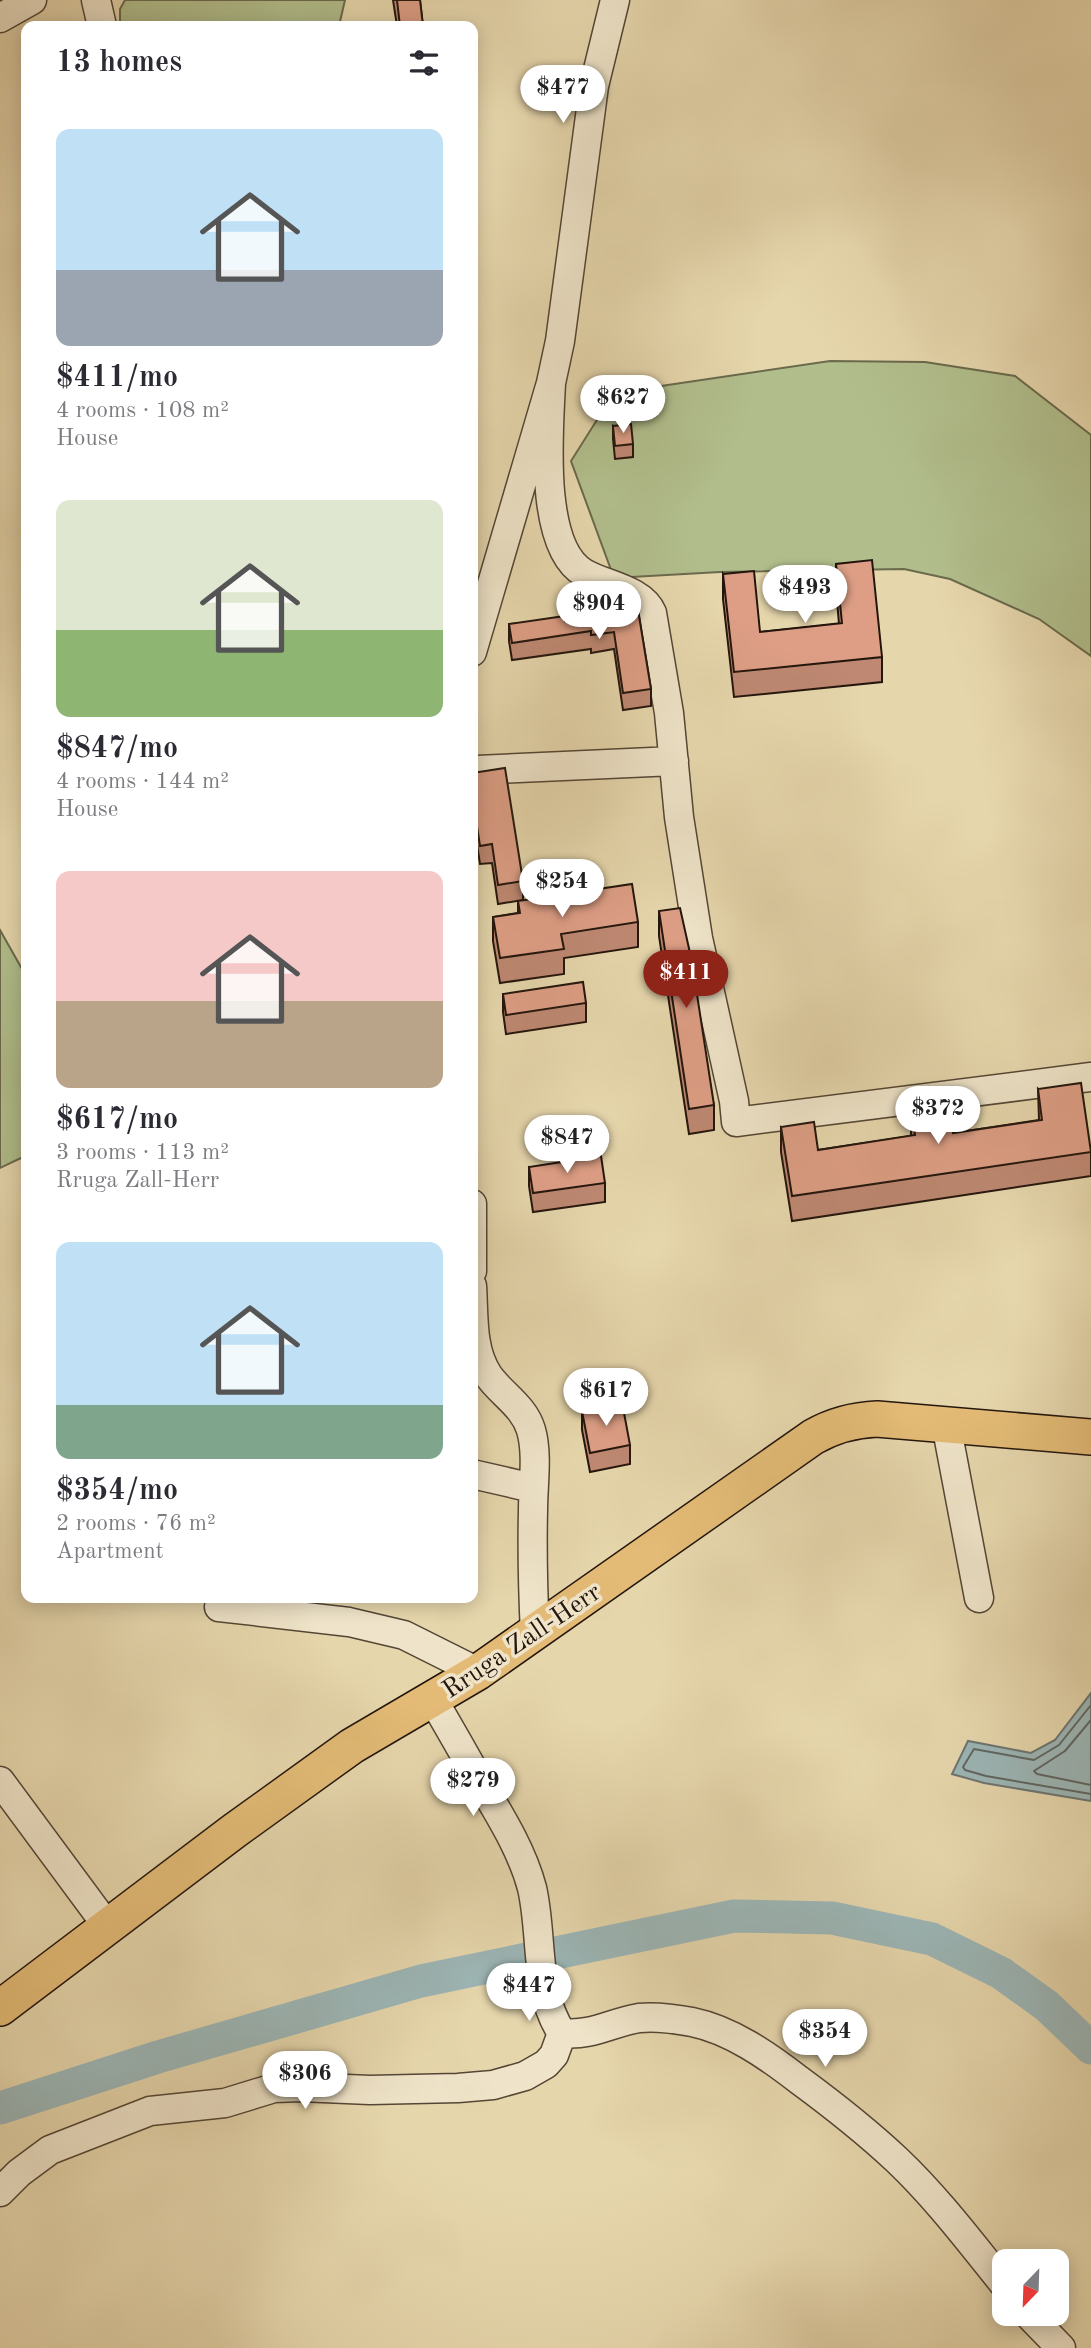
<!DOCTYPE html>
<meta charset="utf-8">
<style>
body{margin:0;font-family:"Old Standard TT",serif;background:#f2f2f3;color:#2b2b33;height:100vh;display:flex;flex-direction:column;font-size:26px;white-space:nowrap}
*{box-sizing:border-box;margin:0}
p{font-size:23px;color:#7c7c81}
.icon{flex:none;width:38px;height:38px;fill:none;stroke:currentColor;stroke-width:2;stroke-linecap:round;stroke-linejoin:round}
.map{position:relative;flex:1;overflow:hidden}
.sheet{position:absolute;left:21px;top:21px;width:457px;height:1582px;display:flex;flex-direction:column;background:#fff;border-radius:14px;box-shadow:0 4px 18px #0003}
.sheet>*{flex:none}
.needle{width:46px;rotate:203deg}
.buttons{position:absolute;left:992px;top:2249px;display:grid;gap:14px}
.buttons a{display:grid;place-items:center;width:77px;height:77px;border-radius:14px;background:#fff;box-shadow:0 4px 18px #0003;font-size:35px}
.price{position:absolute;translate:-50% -60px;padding:0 16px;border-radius:24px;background:#fff;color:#222;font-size:23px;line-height:46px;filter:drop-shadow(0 2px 4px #0008)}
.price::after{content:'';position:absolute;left:50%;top:42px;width:21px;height:16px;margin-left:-10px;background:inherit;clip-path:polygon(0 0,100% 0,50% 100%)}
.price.on{background:#8f2418;color:#fff}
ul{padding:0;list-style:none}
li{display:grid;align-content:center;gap:14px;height:371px;padding:0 35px}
li span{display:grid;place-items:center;height:217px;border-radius:14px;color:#555}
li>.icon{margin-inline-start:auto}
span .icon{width:126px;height:126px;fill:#fffc;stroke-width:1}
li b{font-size:30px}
h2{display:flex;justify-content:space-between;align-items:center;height:84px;padding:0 35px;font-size:30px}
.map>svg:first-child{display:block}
</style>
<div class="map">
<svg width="1091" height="2348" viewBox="0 0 1091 2348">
<rect width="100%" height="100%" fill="#e6d6ac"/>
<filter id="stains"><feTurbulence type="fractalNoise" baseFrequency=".00286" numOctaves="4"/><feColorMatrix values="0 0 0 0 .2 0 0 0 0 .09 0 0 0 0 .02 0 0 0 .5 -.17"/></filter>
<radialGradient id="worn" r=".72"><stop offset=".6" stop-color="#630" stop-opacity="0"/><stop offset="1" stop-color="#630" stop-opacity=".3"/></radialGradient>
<path fill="#b1be8c" stroke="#6a6a4c" stroke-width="2" d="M125,0h220l-6,26h-219v-17z
M830,361l95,1 90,14 76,59v221l-52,-37 -89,-40 -46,-10 -184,3 -106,6 -43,-117 43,-68z
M0,930l26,46v186l-5,-4 -21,10z"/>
<path fill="#9cb6b6" stroke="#6c7672" stroke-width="2" d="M1091,1693v108l-107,-18 -32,-9 16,-33 63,12 24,-13z"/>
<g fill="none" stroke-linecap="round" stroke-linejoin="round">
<path stroke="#606662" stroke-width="2" d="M1091,1705l-32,40 -25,15 -60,-11 -11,18 2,3 21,6 105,18
M1091,1720l-26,31 -31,20 3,3 54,11"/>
<path stroke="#9cb6b6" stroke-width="33" d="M0,2108l158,-51 263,-76 313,-65 98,2 100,21 69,34 46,33 44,42"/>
<defs>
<path id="minor" d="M96,0l6,26
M0,18l32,-18
M551,383c-2,46 -13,163 33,190 20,12 58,16 68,40l17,100 10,104 19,121 36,163 2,21 355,-45
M472,652l79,-269 9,-42 34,-255 21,-86
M472,773l5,-3 197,-9
M472,1204v67
M472,1286c2,30 -1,63 16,89 13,19 36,31 43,55 7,24 2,55 2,80 -1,42 0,83 2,124
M946,1424l33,174
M472,1474l61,14
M219,1607l130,15 55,13 74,37
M433,1700c18,30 35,61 53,92 18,30 37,62 46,96 11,47 2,104 30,145 31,3 48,-10 77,-15 17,-2 37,1 53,4 39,8 76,34 107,58 34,25 67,51 98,80 40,38 73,82 107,124
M0,1781l108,146
M0,2192l19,-19 31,-23 100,-39 75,-8 49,-15 26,-1 70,3 88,-2 35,-3 32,-9 21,-12 8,-9 8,-22
M1028,2314l33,34"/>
<path id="major" d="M0,2008l234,-177 118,-85 126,-74 335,-235c21,-12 40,-17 64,-18l214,18"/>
</defs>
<use href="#minor" stroke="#544635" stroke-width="31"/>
<use href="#major" stroke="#24160d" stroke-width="38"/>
<use href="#minor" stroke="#efe4c9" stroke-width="28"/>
<use href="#major" stroke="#e3bb76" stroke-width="35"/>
</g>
<path fill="#be8872" stroke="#24160d" stroke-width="2" d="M393,0h27l3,26h-26z
M613,426l20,18v13l-18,2 -2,-20z
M836,564l46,93v25l-148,15 -11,-98v-25l37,58 79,-8 -3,-35z
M638,610l13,79v17l-28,4 -9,-61 -23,4v-4l-79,11 -3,-19v-17l56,-3z
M472,773l51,108v19l-25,4 -6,-41 -12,1 -8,-51z
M518,901l120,21v25l-74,11v16l-64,9 -7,-42v-24l25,-4z
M659,911l55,194v25l-25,4 -30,-198z
M503,994l83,9v19l-80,12 -3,-22z
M1038,1089l53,61v26l-299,45 -11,-69v-25l37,23 93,-14v-28l42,25 86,-13z
M529,1167l76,16v19l-72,10 -4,-26z
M582,1411l48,34v19l-40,8 -8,-42z"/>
<path fill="#dd9e85" stroke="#24160d" stroke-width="2" d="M397,0h23l3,26h-23z
M631,424l2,20 -18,2 -2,-20z
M872,560l10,97 -148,15 -11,-98 31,-3 6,61 82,-9 -6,-59z
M638,610l13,79 -28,4 -9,-61 -23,3v-4l-79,12 -3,-19 56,-8v5z
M505,768l18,113 -25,4 -6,-41 -12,2 -8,-52v-21z
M632,884l6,38 -77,12 3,15 -64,9 -7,-41 27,-4 -2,-12z
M680,908l12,54 22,143 -25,4 -30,-198z
M583,982l3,21 -80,12 -3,-21z
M1081,1083l10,69 -299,44 -11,-69 33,-5 4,28 97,-15 -4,-27 37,-6 5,31 89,-13 -4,-31z
M601,1156l4,27 -72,10 -4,-26z
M622,1402l8,43 -40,8 -8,-42z"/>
<g text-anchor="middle" stroke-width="7" stroke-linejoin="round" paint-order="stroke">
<g font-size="26" fill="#24160d" stroke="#efe4c9">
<text transform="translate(521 1640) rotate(-34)" y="9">Rruga Zall-Herr</text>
</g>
</g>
<rect width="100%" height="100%" filter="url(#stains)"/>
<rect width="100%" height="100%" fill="url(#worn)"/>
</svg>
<div class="buttons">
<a><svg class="needle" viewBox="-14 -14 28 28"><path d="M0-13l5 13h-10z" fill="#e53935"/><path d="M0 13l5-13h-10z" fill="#7c7c81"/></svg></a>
</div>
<b class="price" style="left:563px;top:125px">$477</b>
<b class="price" style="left:623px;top:435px">$627</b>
<b class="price" style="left:805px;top:625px">$493</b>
<b class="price" style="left:599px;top:641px">$904</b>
<b class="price" style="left:562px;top:919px">$254</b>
<b class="price on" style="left:686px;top:1010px">$411</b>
<b class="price" style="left:938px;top:1146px">$372</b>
<b class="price" style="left:567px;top:1175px">$847</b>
<b class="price" style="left:606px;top:1428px">$617</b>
<b class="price" style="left:473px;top:1818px">$279</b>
<b class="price" style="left:529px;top:2023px">$447</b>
<b class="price" style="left:825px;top:2069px">$354</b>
<b class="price" style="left:305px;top:2111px">$306</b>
<section class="sheet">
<h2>13 homes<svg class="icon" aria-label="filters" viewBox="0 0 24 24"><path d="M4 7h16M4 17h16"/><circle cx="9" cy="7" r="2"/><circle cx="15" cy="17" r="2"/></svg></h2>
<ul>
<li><span style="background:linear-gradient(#bfe0f5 65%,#9aa5b1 0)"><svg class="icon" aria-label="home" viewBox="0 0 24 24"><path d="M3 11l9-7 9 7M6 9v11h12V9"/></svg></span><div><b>$411/mo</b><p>4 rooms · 108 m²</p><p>House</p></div></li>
<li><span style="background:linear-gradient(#dfe7d0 60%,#8fb573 0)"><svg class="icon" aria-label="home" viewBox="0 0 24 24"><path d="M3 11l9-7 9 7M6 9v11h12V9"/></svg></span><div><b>$847/mo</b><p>4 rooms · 144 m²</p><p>House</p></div></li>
<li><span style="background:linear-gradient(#f6c9c9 60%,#b9a48a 0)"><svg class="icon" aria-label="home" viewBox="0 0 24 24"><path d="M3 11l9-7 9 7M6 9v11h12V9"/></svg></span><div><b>$617/mo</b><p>3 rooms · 113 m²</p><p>Rruga Zall-Herr</p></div></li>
<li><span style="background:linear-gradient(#bfe0f5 75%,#7fa58c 0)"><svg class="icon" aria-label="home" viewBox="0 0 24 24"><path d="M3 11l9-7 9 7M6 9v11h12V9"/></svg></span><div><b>$354/mo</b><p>2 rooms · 76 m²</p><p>Apartment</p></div></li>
</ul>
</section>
</div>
